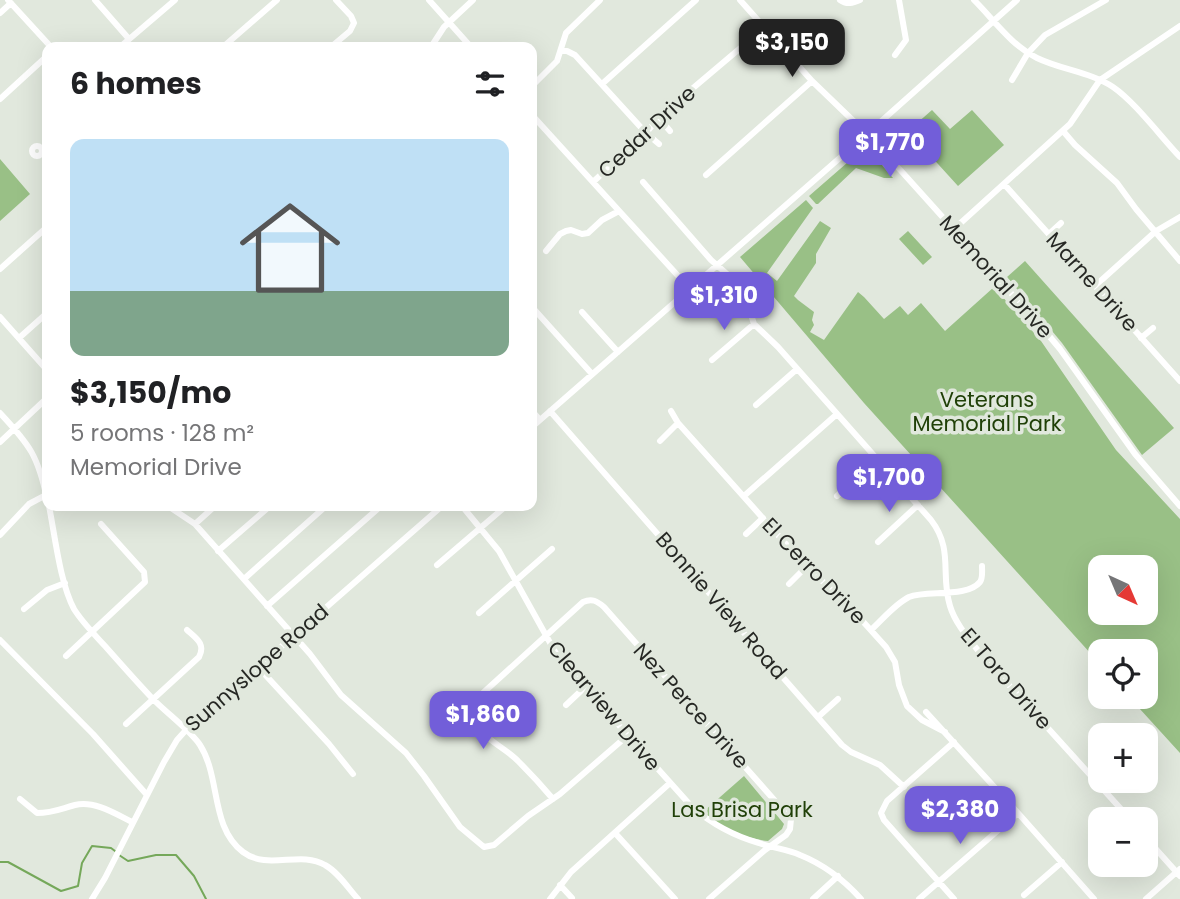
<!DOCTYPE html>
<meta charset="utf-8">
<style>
body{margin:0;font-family:Poppins,sans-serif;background:#f2f2f2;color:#202124;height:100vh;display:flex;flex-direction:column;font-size:26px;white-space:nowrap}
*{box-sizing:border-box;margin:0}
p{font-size:23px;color:#757577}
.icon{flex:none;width:38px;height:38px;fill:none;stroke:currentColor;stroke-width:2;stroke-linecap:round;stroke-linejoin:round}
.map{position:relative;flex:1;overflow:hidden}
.side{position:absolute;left:42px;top:42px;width:495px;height:469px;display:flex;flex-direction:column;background:#fff;border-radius:14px;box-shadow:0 7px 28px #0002}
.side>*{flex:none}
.needle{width:46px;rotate:136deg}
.buttons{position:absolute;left:1088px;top:555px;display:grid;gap:14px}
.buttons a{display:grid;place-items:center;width:70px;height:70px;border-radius:14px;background:#fff;box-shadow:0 7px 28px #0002;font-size:35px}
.price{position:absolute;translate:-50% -60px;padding:0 16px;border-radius:14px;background:#725ed9;color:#fff;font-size:23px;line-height:46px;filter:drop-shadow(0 2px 4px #0008)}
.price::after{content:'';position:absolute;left:50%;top:42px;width:21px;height:16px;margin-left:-10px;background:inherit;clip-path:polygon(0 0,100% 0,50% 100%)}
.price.active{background:#222;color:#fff}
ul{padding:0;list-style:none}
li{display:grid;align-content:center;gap:14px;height:371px;padding:0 28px}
li span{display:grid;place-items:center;height:217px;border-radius:14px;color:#555}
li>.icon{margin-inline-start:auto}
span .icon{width:126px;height:126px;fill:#fffc;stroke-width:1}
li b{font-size:30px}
h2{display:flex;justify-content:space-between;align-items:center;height:84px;padding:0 28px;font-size:30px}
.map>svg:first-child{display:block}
</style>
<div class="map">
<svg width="1180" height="899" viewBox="0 0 1180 899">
<rect width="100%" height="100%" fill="#e1e8dd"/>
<path fill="#99c086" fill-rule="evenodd" d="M932,110l18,19 22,-19 32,35 -46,41 -50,-55z
M863,149l6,1 24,28h-9l-28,-10 -38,36h-2l-7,-8z
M0,159l30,35 -30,27z
M806,200l7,8 -46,65 10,8 43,-60 11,7 -15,26v9l-22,33 4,4 16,12 -2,8 2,5 -4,7 14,8 34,-48 6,5 20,22 16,-13 8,9 13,-12 24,28 49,-44 47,54 75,109 64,69v234l-51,-56 17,-1v-45h-45v14l-237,-262 -124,-146zM1101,567h45v45h-45z
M908,231l24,26 -9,8 -24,-26z
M1025,261l149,167 -32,27 -80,-112 -55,-66z
M744,776l40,48 -2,5 -14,12c-23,-2 -48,-14 -65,-29z"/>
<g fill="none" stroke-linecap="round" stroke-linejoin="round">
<path stroke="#75a85a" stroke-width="2" d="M119,855l9,6 28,-6h20l18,21 12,23
M0,862h8l53,29 17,-5 4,-23 10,-17 19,2 4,3"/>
<path stroke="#fff" stroke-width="6" d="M8,0l43,47
M95,0l34,39
M429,0l42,47
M740,0l72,81 55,53 36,39 142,158 15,18 75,105 45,52
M840,0c7,5 13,3 20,0
M974,0c20,20 37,45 63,58 25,12 53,14 76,29 22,15 48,50 67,70
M0,13l11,-10
M120,47l55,-47
M223,47l54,-47
M331,47l19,-16 4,-8 -3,-7 -15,-16
M431,47l13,-20 29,-27
M561,51h6l8,4 71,78 13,11
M895,55l11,-15 -7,-40
M1012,80l16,-27 17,-18 61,-35
M602,84l94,-84
M532,86l25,-25 9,-28 34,-33
M0,99l47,-43
M532,115l158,174
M659,118l11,13
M1063,131l12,14 42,38 19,26 44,52
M32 151a5 5 0 1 1 10 0a5 5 0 1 1-10 0Z
M706,175l106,-94
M593,182l53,-49 14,-17 104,-88
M643,182l68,78 16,14 12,13 8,15 7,22 24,23 153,173c23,30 9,54 19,86 5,17 19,33 30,47l150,166
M1004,184l176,197
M954,229l116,-105 30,-44 80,-54
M1049,234l12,-11
M546,251l14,-17 6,-3 5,-1 11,4 6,-1 14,-13 17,-9
M0,269l47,-42
M1095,286l61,-55 24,-14
M532,307l60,67
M582,312l36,40
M0,317l47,53
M19,338l28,-25
M1141,338l12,-10
M712,360l42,-36
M756,405l41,-36
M532,411l8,9
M550,411l292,334 9,7 29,13 24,22
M671,411l7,12 132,148 29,24 47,52 9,15 4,23 8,21 15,14 23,12
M0,413c30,32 38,43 47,86
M532,427l326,-285 159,-142
M660,441l18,-18
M0,442l47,-44
M744,496l93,-82
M837,496l40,-37
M49,506c6,30 11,77 25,103 8,13 20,25 31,37 15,17 30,34 46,51 14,15 39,33 49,48 21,33 10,82 43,107 25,19 57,-2 82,13 13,7 23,23 33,34
M168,506l27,18 115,130 31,41 65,58 18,23 36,51 24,20 10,-2 34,-29 32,-22 67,-58
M462,506l37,45 59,106 134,150c20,17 42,29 67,36 13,5 28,6 41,12 25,10 44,25 61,44
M195,524l20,-18
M746,534l17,-16
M0,535l29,-31 17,-9
M878,542l40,-37
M218,551l52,-45
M437,565l69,-59
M244,579l82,-73
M789,584l17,-17
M267,606l114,-100
M24,609l23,-19 18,-7
M479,613l73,-64
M871,630c12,-11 24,-26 38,-33 18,-7 58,1 71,-15 3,-4 2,-10 2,-16
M0,640l93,94 54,61
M66,656l79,-74 -1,-10 -43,-48
M258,667l71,77 24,30
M566,705l18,-17
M926,712l92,101 76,86
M818,717l20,-18
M126,724l73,-67c7,-13 -3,-19 -12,-27
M20,799l17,14c15,0 23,-4 38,-8 19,-5 41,9 57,17
M553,799c-11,-13 -23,-26 -35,-38 -15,-16 -48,-27 -47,-53l13,-16 99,-90c9,-4 14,-1 21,5l187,212 -1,10 -4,6 -21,15 -56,49
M615,833l60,66
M1146,838l34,38
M560,885l12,13
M1024,895l38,-33
M92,899l13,-21 59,-116 13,-22 9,-10 256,-224
M550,899l21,-27 99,-89
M813,899l25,-23
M919,899l99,-86
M954,899l-70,-79 -3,-7 6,-12 67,-59
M1146,899l34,-30"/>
</g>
<g text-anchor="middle" stroke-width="7" stroke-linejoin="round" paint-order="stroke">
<g font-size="21" fill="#262824" stroke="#e1e8dd">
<text transform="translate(647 132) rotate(-43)" y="7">Cedar Drive</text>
<text transform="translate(996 277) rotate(48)" y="7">Memorial Drive</text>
<text transform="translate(1092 282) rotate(48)" y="7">Marne Drive</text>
<text transform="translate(814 571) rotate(46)" y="7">El Cerro Drive</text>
<text transform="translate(721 606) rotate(49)" y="7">Bonnie View Road</text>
<text transform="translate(257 668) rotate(-41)" y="7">Sunnyslope Road</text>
<text transform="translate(1006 679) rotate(49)" y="7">El Toro Drive</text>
<text transform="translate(604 706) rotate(50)" y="7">Clearview Drive</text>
<text transform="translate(691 706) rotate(48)" y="7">Nez Perce Drive</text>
</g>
<g font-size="21" fill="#204008" stroke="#e1e8dd">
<text x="987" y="407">Veterans<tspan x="987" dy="24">Memorial Park</tspan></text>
<text x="742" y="817">Las Brisa Park</text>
</g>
</g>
</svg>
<div class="buttons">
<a><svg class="needle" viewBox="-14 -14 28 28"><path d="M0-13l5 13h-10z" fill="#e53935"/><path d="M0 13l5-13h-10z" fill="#757577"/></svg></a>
<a><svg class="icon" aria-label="locate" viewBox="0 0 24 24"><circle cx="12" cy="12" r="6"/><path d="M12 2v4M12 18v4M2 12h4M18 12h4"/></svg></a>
<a>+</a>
<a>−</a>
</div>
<b class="price active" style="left:792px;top:79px">$3,150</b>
<b class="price" style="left:890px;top:179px">$1,770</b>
<b class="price" style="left:724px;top:332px">$1,310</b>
<b class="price" style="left:889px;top:514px">$1,700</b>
<b class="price" style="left:483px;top:751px">$1,860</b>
<b class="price" style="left:960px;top:846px">$2,380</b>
<section class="side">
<h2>6 homes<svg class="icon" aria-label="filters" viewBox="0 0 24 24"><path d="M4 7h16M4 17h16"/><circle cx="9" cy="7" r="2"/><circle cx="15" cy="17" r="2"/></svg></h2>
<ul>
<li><span style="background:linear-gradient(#bfe0f5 70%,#7fa58c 0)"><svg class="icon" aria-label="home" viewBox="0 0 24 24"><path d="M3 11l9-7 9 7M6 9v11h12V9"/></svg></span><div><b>$3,150/mo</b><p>5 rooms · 128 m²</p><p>Memorial Drive</p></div></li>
</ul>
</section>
</div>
